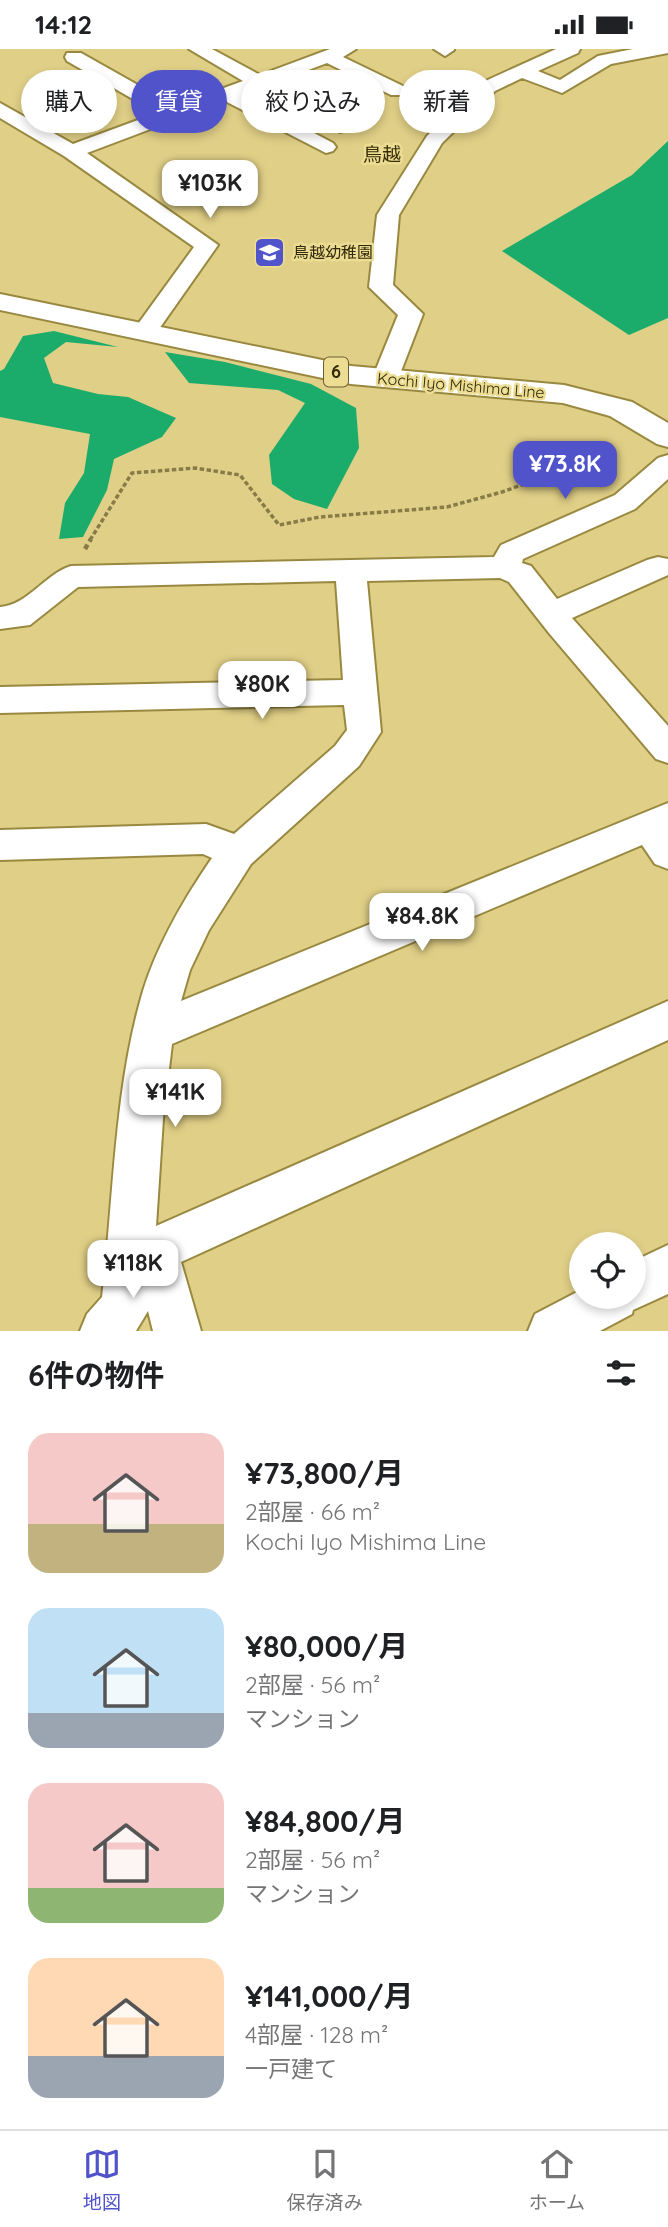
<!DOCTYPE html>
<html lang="ja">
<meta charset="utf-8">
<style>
body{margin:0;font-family:Quicksand,"Noto Sans JP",sans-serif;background:#f6f6f6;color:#202124;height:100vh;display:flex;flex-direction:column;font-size:26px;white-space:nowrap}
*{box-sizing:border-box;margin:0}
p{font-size:23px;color:#757577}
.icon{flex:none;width:38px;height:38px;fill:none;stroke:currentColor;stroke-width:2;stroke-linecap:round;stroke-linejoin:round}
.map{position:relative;height:1282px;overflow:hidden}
.details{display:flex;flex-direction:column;background:#fff;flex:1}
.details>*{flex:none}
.banner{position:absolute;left:21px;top:21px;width:626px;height:63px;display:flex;gap:14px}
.buttons{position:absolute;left:569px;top:1183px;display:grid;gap:14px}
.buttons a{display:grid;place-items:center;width:77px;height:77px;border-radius:50%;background:#fff;box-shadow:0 4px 10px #0003;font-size:35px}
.price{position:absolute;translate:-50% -60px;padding:0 16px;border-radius:14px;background:#fff;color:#222;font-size:23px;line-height:46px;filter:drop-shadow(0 2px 4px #0008)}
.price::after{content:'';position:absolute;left:50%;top:42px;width:21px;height:16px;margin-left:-10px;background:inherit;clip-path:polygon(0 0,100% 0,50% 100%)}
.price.on{background:#5053ca;color:#fff}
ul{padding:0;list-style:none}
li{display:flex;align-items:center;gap:21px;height:175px;padding:0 28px}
li span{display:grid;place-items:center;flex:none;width:196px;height:140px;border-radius:21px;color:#555}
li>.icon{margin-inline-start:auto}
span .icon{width:84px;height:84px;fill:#fffc;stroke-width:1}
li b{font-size:30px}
h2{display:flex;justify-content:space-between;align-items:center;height:84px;padding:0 28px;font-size:30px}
.pill{padding:0 24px;border-radius:32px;background:#fff;box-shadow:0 4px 10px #0003;font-size:24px;line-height:63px}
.pill.on{background:#5053ca;color:#fff}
.status{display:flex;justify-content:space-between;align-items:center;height:49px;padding:0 35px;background:#fff;direction:ltr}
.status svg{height:19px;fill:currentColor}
.menu{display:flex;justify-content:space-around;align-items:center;height:98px;border-top:2px solid #e0e0e0;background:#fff;font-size:19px;color:#757577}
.menu a{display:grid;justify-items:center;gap:4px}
.menu .on{color:#5053ca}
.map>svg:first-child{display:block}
</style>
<div class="status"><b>14:12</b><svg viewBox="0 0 49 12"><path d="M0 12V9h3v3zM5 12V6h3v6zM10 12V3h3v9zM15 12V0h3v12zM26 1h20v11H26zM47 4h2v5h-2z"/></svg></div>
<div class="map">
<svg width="668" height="1282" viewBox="0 0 668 1282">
<rect width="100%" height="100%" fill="#e0cf86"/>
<path fill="#1bac6b" d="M668,92v177l-39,17 -127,-84 130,-76z
M54,282l64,16 -52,-5 -22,16 9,25 45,11 30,3 48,21 -14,19 -48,22 -7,31 -24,47 -24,2 6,-36 19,-30 6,-39 -90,-17v-46l4,-2 19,-33z
M165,303l60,10 86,22 45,24 3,40 -32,61 -33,-10 -22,-15 -3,-29 36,-52 -27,-13 -89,-7z"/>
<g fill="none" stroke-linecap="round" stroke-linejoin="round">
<defs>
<path id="street" d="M189,0h23l48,26 70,-26h26l-13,8 62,30 3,4 -3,4h-14l-64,-32 -53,20 73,39 3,4 -3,4 -7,2 -83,-43 -15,6 91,48 3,4 -3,4 -7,2 -101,-52 -138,52 131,92 -64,91 -9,2 -9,-2 -3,-5 61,-84 -130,-91 -64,-38v-15l73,41 84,-31 -90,-52 -2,-4 2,-4h14l94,53 68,-25z
M434,0h20v1l-9,6z
M556,0h24l-2,4 -40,18 22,9 38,-24 35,-7h35v4l-57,11 -49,29 -40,-15 -27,13 -53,52 -43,72 -6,70 30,29 -25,65 -4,6 -9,2 -9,-2 -4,-6 26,-64 -29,-28 8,-72 50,-79 54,-53z
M668,406v24l-33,30 -112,50 -1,4 9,3 26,33 90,-39 11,-3 10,2v16l-96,43 96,108v37l-12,-4 -107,-126 -40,-51 -9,-4 -133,3 14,151 -22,34 -108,98 -42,66 -19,40 -9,31 487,-198v66l-13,-5 -13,-19 -470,199 -9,75 -7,107 512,-225v39l-487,222 20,69h-48l-5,-20 -12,20h-56l7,-17 15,-17c12,-101 12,-208 41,-306 15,-48 41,-92 69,-133l-9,-4 -203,6v-30l206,-6 28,10 101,-88 12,-16 -3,-25 -344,8v-26l343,-7 -7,-99 -258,6 -48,38 -30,4v-22c28,-2 45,-33 71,-41l423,-9 7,-12 114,-50 43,-37z
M668,1196v49l-35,16 -1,4 -32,17h-72l7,-17 46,-24v7h53v-36z"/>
<path id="primary" d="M0,245l351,72 213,19 68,17 36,21v24l-11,-3 -47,-28 -47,-13 -212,-19 -351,-74z"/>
</defs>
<use href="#street" stroke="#998940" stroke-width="4"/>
<use href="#primary" stroke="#998940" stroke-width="4"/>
<path stroke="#877b48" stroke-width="3.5" stroke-dasharray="4.5 2.5" stroke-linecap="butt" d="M90,491l42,-67 63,-5 45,7 39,50 41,-8 127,-10 55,-15 44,-16 40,-1 16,11"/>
<path stroke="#877b48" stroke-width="4.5" stroke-dasharray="5 3.5" stroke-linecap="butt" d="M85,500l6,-10"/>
<use href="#street" fill="#fff" fill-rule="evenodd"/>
<use href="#primary" fill="#fff" fill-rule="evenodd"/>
</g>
<defs>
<symbol id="school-square" viewBox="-11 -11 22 22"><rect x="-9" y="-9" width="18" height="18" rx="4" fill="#5053ca" stroke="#eddd92"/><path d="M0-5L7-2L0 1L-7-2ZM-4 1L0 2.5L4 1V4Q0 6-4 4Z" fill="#fff"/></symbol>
</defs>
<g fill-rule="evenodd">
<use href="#school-square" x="252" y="186" width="35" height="35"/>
</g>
<g text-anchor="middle" stroke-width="5" stroke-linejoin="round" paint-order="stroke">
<g font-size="16" fill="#30290a" stroke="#eddd92" text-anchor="start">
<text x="293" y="209">鳥越幼稚園</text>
</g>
<g font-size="16" fill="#30290a" stroke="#eddd92">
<text transform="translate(461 336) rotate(5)" y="6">Kochi Iyo Mishima Line</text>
</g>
<rect fill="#eddd92" stroke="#695f33" stroke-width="2" x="324" y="308.5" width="24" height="29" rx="5"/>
<g font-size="18" font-weight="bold" fill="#30290a">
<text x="336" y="329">6</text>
</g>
<g font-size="19" fill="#362d05" stroke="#eddd92">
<text x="382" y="112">鳥越</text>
</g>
</g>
</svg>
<div class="buttons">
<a><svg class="icon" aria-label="locate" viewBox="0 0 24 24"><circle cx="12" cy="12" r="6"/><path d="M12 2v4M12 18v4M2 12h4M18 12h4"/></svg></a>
</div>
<b class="price" style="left:210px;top:171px">¥103K</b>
<b class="price on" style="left:565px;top:452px">¥73.8K</b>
<b class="price" style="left:262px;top:672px">¥80K</b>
<b class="price" style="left:422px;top:904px">¥84.8K</b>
<b class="price" style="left:175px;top:1080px">¥141K</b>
<b class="price" style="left:133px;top:1251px">¥118K</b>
<div class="banner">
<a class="pill">購入</a>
<a class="pill on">賃貸</a>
<a class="pill">絞り込み</a>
<a class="pill">新着</a>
</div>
</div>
<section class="details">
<h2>6件の物件<svg class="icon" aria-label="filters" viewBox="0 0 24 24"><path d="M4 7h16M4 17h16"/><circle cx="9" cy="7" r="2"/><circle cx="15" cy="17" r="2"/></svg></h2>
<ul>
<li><span style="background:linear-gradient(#f6c9c9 65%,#c2b280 0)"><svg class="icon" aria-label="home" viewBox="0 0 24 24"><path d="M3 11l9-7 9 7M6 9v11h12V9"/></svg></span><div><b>¥73,800/月</b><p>2部屋 · 66 m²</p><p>Kochi Iyo Mishima Line</p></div></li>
<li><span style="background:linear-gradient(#bfe0f5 75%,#9aa5b1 0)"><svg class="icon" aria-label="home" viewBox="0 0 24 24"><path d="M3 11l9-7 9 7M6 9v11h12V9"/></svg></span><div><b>¥80,000/月</b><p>2部屋 · 56 m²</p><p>マンション</p></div></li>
<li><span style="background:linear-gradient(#f6c9c9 75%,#8fb573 0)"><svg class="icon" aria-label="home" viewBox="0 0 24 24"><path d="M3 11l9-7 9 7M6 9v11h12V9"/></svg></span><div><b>¥84,800/月</b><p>2部屋 · 56 m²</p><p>マンション</p></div></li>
<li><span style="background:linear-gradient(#ffd9b3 70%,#9aa5b1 0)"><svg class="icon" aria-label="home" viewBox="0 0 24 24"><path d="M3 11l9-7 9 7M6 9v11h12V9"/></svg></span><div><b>¥141,000/月</b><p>4部屋 · 128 m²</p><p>一戸建て</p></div></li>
</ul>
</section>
<nav class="menu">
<a class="on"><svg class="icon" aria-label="map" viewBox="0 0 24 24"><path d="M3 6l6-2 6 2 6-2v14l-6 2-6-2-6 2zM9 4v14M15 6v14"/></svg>地図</a>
<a><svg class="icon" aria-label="saved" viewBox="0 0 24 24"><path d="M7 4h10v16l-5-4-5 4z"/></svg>保存済み</a>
<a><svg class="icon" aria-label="home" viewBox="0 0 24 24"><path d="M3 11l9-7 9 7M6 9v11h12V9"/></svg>ホーム</a>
</nav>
